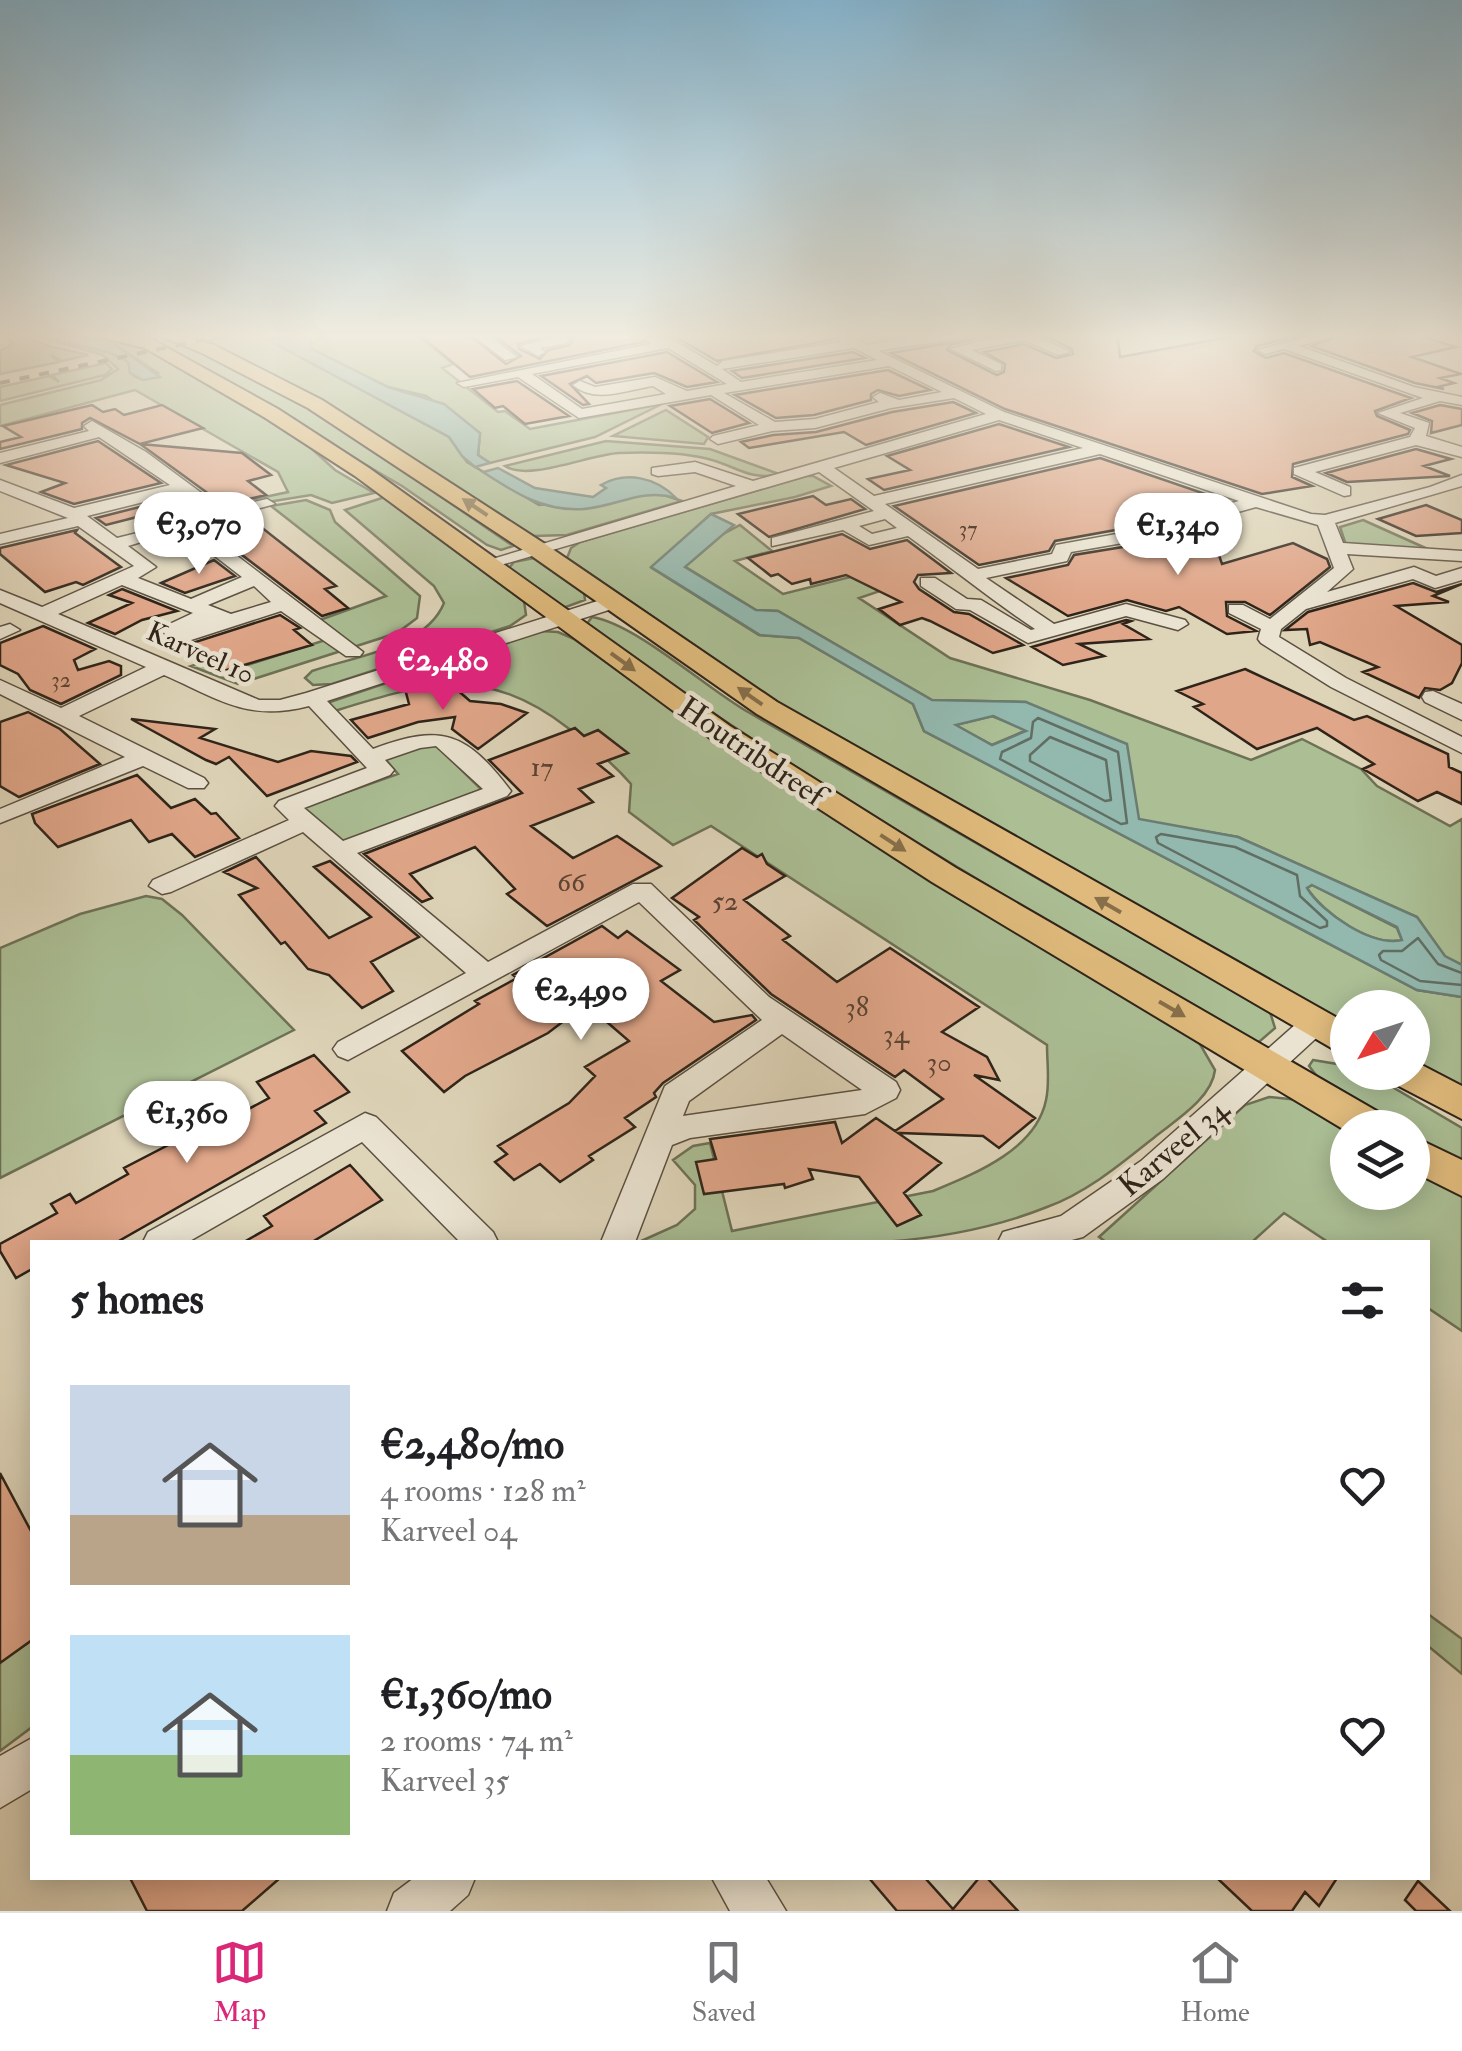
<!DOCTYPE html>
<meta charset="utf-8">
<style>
body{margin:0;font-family:"IM FELL Double Pica",serif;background:#f2f2f2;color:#202124;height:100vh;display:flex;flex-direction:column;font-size:38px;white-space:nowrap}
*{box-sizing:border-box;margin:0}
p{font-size:32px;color:#757577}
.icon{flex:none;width:55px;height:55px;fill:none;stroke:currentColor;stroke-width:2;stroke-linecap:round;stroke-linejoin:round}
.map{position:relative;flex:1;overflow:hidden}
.panel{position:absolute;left:30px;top:1240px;width:1400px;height:640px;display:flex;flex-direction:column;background:#fff;border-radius:0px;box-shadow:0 5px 25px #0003}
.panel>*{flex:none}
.needle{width:65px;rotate:231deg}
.fabs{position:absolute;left:1330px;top:990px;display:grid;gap:20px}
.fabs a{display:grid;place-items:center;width:100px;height:100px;border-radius:50%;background:#fff;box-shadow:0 5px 25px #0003;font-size:50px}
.price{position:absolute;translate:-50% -85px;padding:0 22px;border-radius:35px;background:#fff;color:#222;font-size:32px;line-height:65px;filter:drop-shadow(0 2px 5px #0008)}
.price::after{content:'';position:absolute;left:50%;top:60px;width:30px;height:22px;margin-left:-15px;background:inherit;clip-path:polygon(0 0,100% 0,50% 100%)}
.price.selected{background:#db2777;color:#fff}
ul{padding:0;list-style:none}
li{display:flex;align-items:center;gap:30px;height:250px;padding:0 40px}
li span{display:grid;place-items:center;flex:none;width:280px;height:200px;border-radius:0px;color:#555}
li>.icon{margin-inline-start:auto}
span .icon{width:120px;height:120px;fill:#fffc;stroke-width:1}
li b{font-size:42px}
h2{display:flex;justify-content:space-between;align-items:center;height:120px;padding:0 40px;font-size:42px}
.tab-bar{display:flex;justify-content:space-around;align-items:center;height:140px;border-top:2px solid #e0e0e0;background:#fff;font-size:28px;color:#757577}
.tab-bar a{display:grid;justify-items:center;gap:5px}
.tab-bar .selected{color:#db2777}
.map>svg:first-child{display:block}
</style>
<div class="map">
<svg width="1462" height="1911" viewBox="0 0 1462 1911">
<rect width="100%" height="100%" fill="#ded4b8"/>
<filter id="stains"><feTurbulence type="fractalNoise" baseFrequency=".002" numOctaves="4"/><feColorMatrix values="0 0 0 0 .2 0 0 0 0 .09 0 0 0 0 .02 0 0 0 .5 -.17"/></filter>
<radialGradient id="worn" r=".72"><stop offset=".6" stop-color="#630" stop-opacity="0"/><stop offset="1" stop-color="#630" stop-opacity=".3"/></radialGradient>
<path fill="#abbe94" stroke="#6d7156" stroke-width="2.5" d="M0,333h17l31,13 40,9 -26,6 -11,-6 8,7 -59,12v-23l13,-7z
M28,333c17,0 23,4 38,9 24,7 41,7 63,20l5,14 9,4 15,-7 -44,-29 -47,-11 67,9 168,98 33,30 39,23 -42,10 -21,-8 -49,8 -7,-4 33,-7 -10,-20 -143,-82 -135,36v-21l101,-25 17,-11 -15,-14z
M147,333l50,17 126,66 190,130 -12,4 -14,-5 -85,-59 -234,-137z
M248,333h63l-42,7 180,97 18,25 72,43 119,-12 24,8 -115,34 -33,1 -203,-129 -128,-65z
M342,333h79l-4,2 36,29 -11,4 56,44 7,-1 25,18 132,-25 -67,33 -105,26 -12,-8 2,-22 -54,-37 -38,-9 -76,-38 -2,-5 16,-10z
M106,363l6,6 -7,6 -105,26v-14l49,-11 10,6 -7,-7z
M666,410l42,27 -4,7 -91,-8z
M606,441l104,8 69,25c-28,7 -42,-7 -67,-14 -27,-8 -65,-8 -93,-7 -28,1 -91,29 -114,13z
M807,476h6l18,10 -36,11 -84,17 -59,54 107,67 40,3 114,66 11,27 493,259 45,7v92l-49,-27 -1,-54h-64l-1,18 -494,-278 -82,-50 -204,-140 4,-10 9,-6z
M385,497l128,95 11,9 2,14 -16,11 -178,58 -19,1 -8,-7 7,-7c43,-15 114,-23 132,-68l-10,-17 -89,-76z
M306,500l24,10 5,12 85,74 -3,22 -20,15 -159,51 -47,-18 19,-6 25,9 100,-32 -18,-16 69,-25 -115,-90z
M1363,520l67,30 -84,-5 -6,-18z
M740,525l32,26 -37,10 48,33 75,-19 25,15 -24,8 91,60 140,42 161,60 51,-21 59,30 16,17 73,40 12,-7v146l-17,-8 -28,-40 -179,-80 -99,-17 -113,-118 -94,-2 -154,-89 -22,-1 -72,-44 28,-26z
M534,558l50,34 1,8 -22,8 -54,-40 5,-6z
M592,617c44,7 114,71 156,95 175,99 349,199 522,300l5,16 -16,14 -11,-2c-224,-133 -450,-262 -662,-415z
M540,631l18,1 16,7 94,68 529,332 18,31c-3,28 -39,50 -59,66 -34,27 -68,56 -109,71 -129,52 -272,35 -408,35l38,-17 18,-16v-24l-22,-25 20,-14 17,-3 22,88 201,-40c41,-17 103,-41 113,-91 4,-17 1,-37 1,-55l-336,-219 -38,19 -44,-33 2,-28c-19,-22 -40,-38 -63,-56 -85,-66 -146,-44 -240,-15l2,-11z
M992,716l35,14 -35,15 -37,-20z
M432,741l51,50 -141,53 -40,-36 96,-34 -13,-15z
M1312,885l85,43 5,12c-31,7 -79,-27 -95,-52z
M146,896l16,3 20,16 112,115 -294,148v-230l80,-34z
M1313,1060l30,5 5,7 13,1 18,10 3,-2 80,47v37l-49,-29 -1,-8 -13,-1 -79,-47 -11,-14z
M1269,1097l30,3 49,28v64h64l1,-27 49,30v136l-34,-23v-66h-100l-44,-29 -32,29h-146l-7,-5 146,-132z
M32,1611v116l-32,24v-117z
M1428,1614l34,25v35l-34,-28z"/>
<path fill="#93b8ae" stroke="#6b7d72" stroke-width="2.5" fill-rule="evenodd" d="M51,333l63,11 46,33 -17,3 -13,-7 -2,-11c-25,-17 -60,-13 -77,-29z
M311,333h31l-16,1 -15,10 1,5 76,38 56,17 36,29 -2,22 12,8 -15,4 -13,-11 -13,-19 -181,-97z
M498,468l37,20 58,9 13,-9 -5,-3c25,-14 55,-8 75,13 -34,-10 -58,8 -92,11 -40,3 -69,-16 -101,-37z
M711,514l23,11 -49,42 71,43 22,1 154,89 94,2 101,42 12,75 99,18 179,80 28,39 17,9v32l-45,-7 -493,-259 -11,-27 -114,-66 -39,-3 -109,-68zM993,716l33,15 -34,14 -36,-20zM1312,885l85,42 5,13c-30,7 -80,-27 -95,-52z"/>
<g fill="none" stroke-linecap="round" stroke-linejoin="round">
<path stroke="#616e64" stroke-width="2.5" d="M1038,718l80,34 9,71 -6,1 -121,-65 2,-7 29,-14 2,-16z
M1050,737l56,23 5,40 -6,1 -75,-40v-6z
M1161,834l74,13 62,28 3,21 27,25v5l-7,2 -162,-85 -2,-6z
M1462,973l-24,-9 -20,-26 -16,13h-19l-4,4 2,5 39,21 42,4"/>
</g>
<path fill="#e0a689" stroke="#2f2419" stroke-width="2.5" d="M417,333h50l39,31 15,-8 -30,-23h69l-42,11 1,5 21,10 8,-9 22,-5 3,-6 -11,-6h91l-10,9 -173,35z
M655,333h168l8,7 -114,21 -40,-23z
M981,333h17l-48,12 -3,5 50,25 7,-3 1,-8 -21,-12 40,-8 32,14 17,-4 -1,-5 -33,-16h78l3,24 132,-24h56l-51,13 -3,5 12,7 18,-5 127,45 -36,13 2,5 33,14 -2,4 -115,30 -1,13 20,9 -50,8 -257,-85 -114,-56 70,-12z
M1347,333h65l44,14 -44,10 49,17 -21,4 14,5 -17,4 7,2 -29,-6 -104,-37z
M667,352l50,30 -30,5 -33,-14 -58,10 -9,-7 -17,8 19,20 -6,1 -42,-29z
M853,352l12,6 -123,20 -10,-7z
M888,370l42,20 -31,6 -21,-6 -7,4v6l-57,15 -38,3 -41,-23z
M517,381l52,35 -44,8 -22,-18 -8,2 -22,-19z
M710,399l39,24 -37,10 -42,-27z
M953,402l23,11 -110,32 -22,-13 -95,16 -8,-6 32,-7 43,-3 76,-20z
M92,405l11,7 12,-3 9,6 38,-10 41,23 -63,16 -50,-26 -8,5v6l-82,20v-7l21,-5 -18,-11z
M1440,405l22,4v16l-31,8 1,-12 -20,-8z
M999,424l70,23 -185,43 -16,-11 42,-9 -23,-14z
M98,441l63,42 -87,21 -33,-12 24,-9 -59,-18z
M140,444l102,9 29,22 -23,6 18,14 -42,10z
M1416,449l35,10 -27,7 26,10 -103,6 -21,-9z
M1100,458l126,43 -94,26 -77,14 -6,10 -70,14 -85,-59z
M813,496l13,9 25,-6 14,10 -96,28 -31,-23z
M179,497l20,15 -6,6 -38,7 -10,-10 -39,10 -10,-7z
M1426,505l36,15v13l-46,3 -38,-17z
M247,516l89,70 -11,3 23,19 -26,8 -118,-90z
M1205,525l21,10 -12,6 8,23 71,-21 34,16 3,8 -60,48 -25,-13h-19l1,14 29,15 -29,3 -48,-27 -13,4 -39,-11 -59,16 -62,-38 62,-13 6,-10 61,-10z
M77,530l-2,3 46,34 -38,18 -7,-3 -31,10 -45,-38v-6z
M842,534l28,15 37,-9 44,33 -33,2 -4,7 5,7 35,23 15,2 54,31 -30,8 -63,-32 -8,-3 -22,7 -21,-16 22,-7 -55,-27 -35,9 -1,-5 -18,5 -14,-10 -7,2 -23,-18z
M214,560l21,16 -50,17 -24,-10z
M1413,583l23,9 26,-8 -29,12 16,6 -53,4 66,39v18l-10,20 -12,7 -15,-2 -6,10 -56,-26 15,-5 -58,-25 -10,3 -3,-16 -22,1 23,-18z
M122,589l55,22 -35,9 -27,14 -27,-11 44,-20 -23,-8z
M280,615l20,13 -6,2 18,15 -92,27 -13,-16 -9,2 -12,-13z
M1126,620l5,1 -8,3 26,15 -70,5 25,12 -41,9 -31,-18z
M43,626l52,23 -21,11 4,10 31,-9 12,5v9l-60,29 -31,-14 -12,-16 -18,-9v-22z
M1245,669l109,51 13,-4 81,38 1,13 13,6v31l-25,-12 -19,9 -55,-32 11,-5 -57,-36 -60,21 -63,-42 9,-3 -26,-13z
M439,674l31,27 31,3 26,9 -49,36 -26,-20 3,-12 -37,5 -50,16 -17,-18 58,-16 -5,-19z
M28,712l32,17 40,35 -81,33 -19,-11v-64z
M131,719l84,10 -15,9 78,24 33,-11 40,5 6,6 -90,34 -38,-39 -13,7 -10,-4z
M575,728l9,8 14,-6 30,23 -30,11 15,12 -34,13 14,13 -62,24 42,32 44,-22 44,30 -114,60 -40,-32 8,-5 -40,-42 -65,27 22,24 -10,4 -58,-48 158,-61 -33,-33z
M137,775l34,33 24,-9 16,15 5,-1 23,25 -44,19 -23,-23 -23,8 -18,-22 -73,27 -23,-24 -3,-9z
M742,848l15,9 5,-3 5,10 18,12 -41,24 46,36 -7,4 54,42 53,-34 89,59 -37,25 45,25 12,23 -25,-5 61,43 -36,30 -16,-12 -85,-3 43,30 -37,30 17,22 -24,11 -38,-49 -50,-8 4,10 -28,9 -1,-4 -80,10 -8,-32 20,-3 -6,-20 125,-17 7,21 34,-25 19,13 48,-32 -39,-29 -9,7 -124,-83 -77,-74 5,-3 -27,-19z
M256,857l73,81 42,-21 -57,-50 16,-6 89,76 -48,25 22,29 -31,17 -33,-33 -21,-6 -23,-27 -4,2 -42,-49 18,-7 -33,-16z
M602,926l16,12 9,-7 53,39 -19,11 53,41 38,-7 4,5 -93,63 -9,10 2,4 -31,21 10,9 -46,29 4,4 -33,22 -20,-18 -26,16 -19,-18 12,-8 -9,-8 71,-43 26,-27 -10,-9 44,-26 -43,-37 -38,29 -83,43 -21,16 -42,-41 77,-47 -4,-3 42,-23 -4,-3z
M314,1055l35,37 -34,19 11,12 -209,119h-85v27l-16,9 -16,-27v-7l57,-31 -6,-9 19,-10 6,9 52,-29 -4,-6 52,-27 4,5 89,-48 -12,-16z
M350,1165l32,35 -70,42h-68l28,-16 -8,-10z
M0,1473l32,60v107l-32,23z
M130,1878h150l-38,33h-95z
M869,1878h56l28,31 26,-31h8l31,33h-121z
M1217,1878h120l-18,28 -14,-14 -13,19h-40z
M1418,1881l32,30h-34l-11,-11z"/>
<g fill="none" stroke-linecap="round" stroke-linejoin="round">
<defs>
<path id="minor" d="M470,333h15l32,24 -12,3z
M826,333h16l26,12 60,-12h49c-9,6 -79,14 -98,18l125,61 307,102 14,1 105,-28 32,-12v11l-127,37 8,20 119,8v10l-115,-7 6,15 -26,23 87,-25 22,9 26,-8v12l-27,8 -22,-9 -107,30 -25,20 -2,8 67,41 116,59v16l-131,-66 -70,-44 -3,-4 3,-10 -32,-16v-8h14l27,14 64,-51 -16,-43 -62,-18 -122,34 -63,11 -4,9 -81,17 68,46 72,-20 59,16 3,4 -10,6 -52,-14 -98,27 -58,-33 -14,-1 -35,-23v-8h14l32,21 14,1 50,30 4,-1c-45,-30 -84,-62 -127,-93l-39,9 -26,-15 -71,16v-8l102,-27 -55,-39 -325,95 -6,2 -9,-6 257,-77 -41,-14 -37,4 -6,-2v-6l43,-6 58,19 233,-67 -32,-16 -63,10 -76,20 -43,3 -54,13 -8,-5 3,-3 46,-11 -48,-30 -132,23 -61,-41 -54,10 -7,-4 194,-39 -5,-4 7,-4 22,5 42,25 6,-5 119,-19zM668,348l59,36 -40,7 -32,-14 -60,10 -15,-6 -7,4c22,19 53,5 80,1l13,8 -84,15 -50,-35zM854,348l23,12 -136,22 -19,-13zM889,366l53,26 -43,8 -19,-7 -7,4 6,5 -64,17 -40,3 -51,-29zM999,420l84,28 -209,48 -40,-28zM1100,454l139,47 -106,30 -77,14 -4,9 -74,15 -93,-65zM885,519l12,9 -25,6 -13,-8z
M1011,333h20l39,19 -12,3 -34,-15 -52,10 29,14v6l-5,1 -45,-22z
M1321,333h22l-44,13 115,41 48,10v8l-22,-4 -40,12 29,10 -3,13 36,11v10l-46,-12 -101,27 35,15v8l-6,1 -50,-22v-6l116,-31 5,-9 -37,-15 45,-15 -139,-49 -19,5 -7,-4z
M562,336l7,4 -2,3 -27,5 5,4 -7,4 -17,-10z
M92,421l54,31 77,57 44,-10 8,5 -69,19 -9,-5 9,-5 -26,-20 -93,23 30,22 73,-18 173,132 -3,4h-14l-65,-45 -93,30h-14l-15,-12 34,-16 -71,-28 -64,29 201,86h21l26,-7 301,-95h14v8l-294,95 46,48c69,-26 93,-17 138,42l-4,5 -150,57 131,109 145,-78h18l118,113 127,85 4,8 -4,8 -31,16 -175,24 -18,7 -37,97h-34l64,-156 97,-66 -123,-118 -291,158 -10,-4 -5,-7 5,-7 128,-69 -163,-141 -132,60 -9,2 -13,-8 4,-6 136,-60 -14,-14 4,-5 88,-33 -58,-62c-62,16 -90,-7 -145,-31l-85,41 125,62 4,5 -4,5h-16l-45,-22 -143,57v-14l125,-52 -125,-63v-14l61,28 85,-41 -146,-64v-13l42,17 92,-41 -56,-40 -78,18v-10l68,-16 -68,-27v-11l74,28 96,-23 -71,-48 -99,26v-10l89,-22 -5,-5zM181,530l61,47 -51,22 -53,-21 18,-11 -28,-21zM254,586l17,16 -40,12 -23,-9zM436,746l47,43 -140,52 -39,-33 86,-33 4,-5 -9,-10 35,-12zM782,1034l80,56 -179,26 6,-15z
M10,624l10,6 -20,9v-12z
M1433,691l29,13v16l-37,-18 -3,-5 3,-5z
M1315,1013l10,3 5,7 -5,7 -162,149 -80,58 -19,5h-66l5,-10 58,-16 80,-55 164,-145z
M365,1113l11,4 117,115 5,10h-38l-98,-100 -174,100h-45l5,-10z
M32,1738v51l-32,19v-52z
M414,1878h61l-7,17 -18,16h-63l7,-18z
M712,1878h54l20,33h-56z"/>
<path id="major" d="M83,333l59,1 136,75 91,59 361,258 226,142 431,249 6,11h-45v4l-416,-250 -222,-144 -355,-262 -91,-59 -119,-69z
M153,333h23l38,12 108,55 223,144 232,158 571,322v30l-13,-4 -578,-336 -228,-160 -221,-146 -106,-55z
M1412,1060l50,26v33l-71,-37 -5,-10h26z
M1412,1136l50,24v36l-50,-25z"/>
</defs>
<use href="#minor" stroke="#5b5041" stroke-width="3"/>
<use href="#major" stroke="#2f2419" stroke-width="4"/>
<use href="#minor" fill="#eae3d1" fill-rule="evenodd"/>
<use href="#major" fill="#dfba7c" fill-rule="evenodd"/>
<path stroke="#2f2419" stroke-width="4" stroke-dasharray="10 10" stroke-linecap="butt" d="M0,383l234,-50"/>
</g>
<defs><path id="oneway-solid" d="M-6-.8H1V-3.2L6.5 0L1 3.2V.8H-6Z" transform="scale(2.5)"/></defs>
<g fill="#876f4a">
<use href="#oneway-solid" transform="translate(475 507) rotate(-146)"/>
<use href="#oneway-solid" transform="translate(623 662) rotate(36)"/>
<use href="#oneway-solid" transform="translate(750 696) rotate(-145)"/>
<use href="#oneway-solid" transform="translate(893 843) rotate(33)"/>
<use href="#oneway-solid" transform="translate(1108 905) rotate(-150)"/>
<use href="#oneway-solid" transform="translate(1172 1009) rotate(30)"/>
</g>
<linearGradient id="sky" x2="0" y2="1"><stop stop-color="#86b6d1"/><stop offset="0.56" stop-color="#f0ecdf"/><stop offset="1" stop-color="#f0ecdf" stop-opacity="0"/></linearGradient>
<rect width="1462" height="600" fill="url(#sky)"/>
<g text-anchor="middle" stroke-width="9" stroke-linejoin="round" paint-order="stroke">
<g font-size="22" fill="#5b4435">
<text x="968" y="536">37</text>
<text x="61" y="687">32</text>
</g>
<g font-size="28" fill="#2f2419" stroke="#eae3d1">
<text transform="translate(201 652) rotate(24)" y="10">Karveel 10</text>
</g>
<g font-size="28" fill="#5b4435">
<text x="542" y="776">17</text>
<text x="571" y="891">66</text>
<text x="725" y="910">52</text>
<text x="857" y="1016">38</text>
<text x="896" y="1043">34</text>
<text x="939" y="1071">30</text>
</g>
<g font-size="32" fill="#2f2419" stroke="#eae3d1">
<text transform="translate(752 751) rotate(34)" y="11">Houtribdreef</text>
<text transform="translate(1173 1147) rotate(-40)" y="11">Karveel 34</text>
</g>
</g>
<rect width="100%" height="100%" filter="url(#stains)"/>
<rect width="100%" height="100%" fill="url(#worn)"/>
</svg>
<div class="fabs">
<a><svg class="needle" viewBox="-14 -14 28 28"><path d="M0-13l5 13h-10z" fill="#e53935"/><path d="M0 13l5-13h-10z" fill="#757577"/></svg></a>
<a><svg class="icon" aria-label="layers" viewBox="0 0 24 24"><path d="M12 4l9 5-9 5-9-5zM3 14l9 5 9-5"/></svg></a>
</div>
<b class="price" style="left:199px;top:577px">€3,070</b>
<b class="price" style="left:1178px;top:578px">€1,340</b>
<b class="price selected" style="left:443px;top:713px">€2,480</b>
<b class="price" style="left:581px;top:1043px">€2,490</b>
<b class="price" style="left:187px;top:1166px">€1,360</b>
<section class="panel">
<h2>5 homes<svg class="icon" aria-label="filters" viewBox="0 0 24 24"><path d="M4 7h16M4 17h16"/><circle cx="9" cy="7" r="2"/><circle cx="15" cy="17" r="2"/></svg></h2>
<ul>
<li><span style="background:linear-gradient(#c9d6e8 65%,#b9a48a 0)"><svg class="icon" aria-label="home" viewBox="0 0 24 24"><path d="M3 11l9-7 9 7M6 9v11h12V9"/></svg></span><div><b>€2,480/mo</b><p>4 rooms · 128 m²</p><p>Karveel 04</p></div><svg class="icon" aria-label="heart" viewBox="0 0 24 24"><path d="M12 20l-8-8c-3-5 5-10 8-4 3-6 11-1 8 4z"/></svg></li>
<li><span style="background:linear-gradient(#bfe0f5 60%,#8fb573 0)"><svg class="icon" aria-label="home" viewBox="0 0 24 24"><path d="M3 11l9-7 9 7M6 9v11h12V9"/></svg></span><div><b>€1,360/mo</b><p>2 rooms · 74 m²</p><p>Karveel 35</p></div><svg class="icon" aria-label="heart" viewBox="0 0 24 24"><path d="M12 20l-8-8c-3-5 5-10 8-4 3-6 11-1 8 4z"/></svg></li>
</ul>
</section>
</div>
<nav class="tab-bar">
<a class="selected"><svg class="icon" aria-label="map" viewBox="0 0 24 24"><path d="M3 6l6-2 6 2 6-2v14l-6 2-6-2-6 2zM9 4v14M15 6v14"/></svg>Map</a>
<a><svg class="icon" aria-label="saved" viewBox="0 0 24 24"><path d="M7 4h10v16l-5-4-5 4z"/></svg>Saved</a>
<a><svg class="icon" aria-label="home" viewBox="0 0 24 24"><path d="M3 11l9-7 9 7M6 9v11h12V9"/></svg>Home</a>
</nav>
